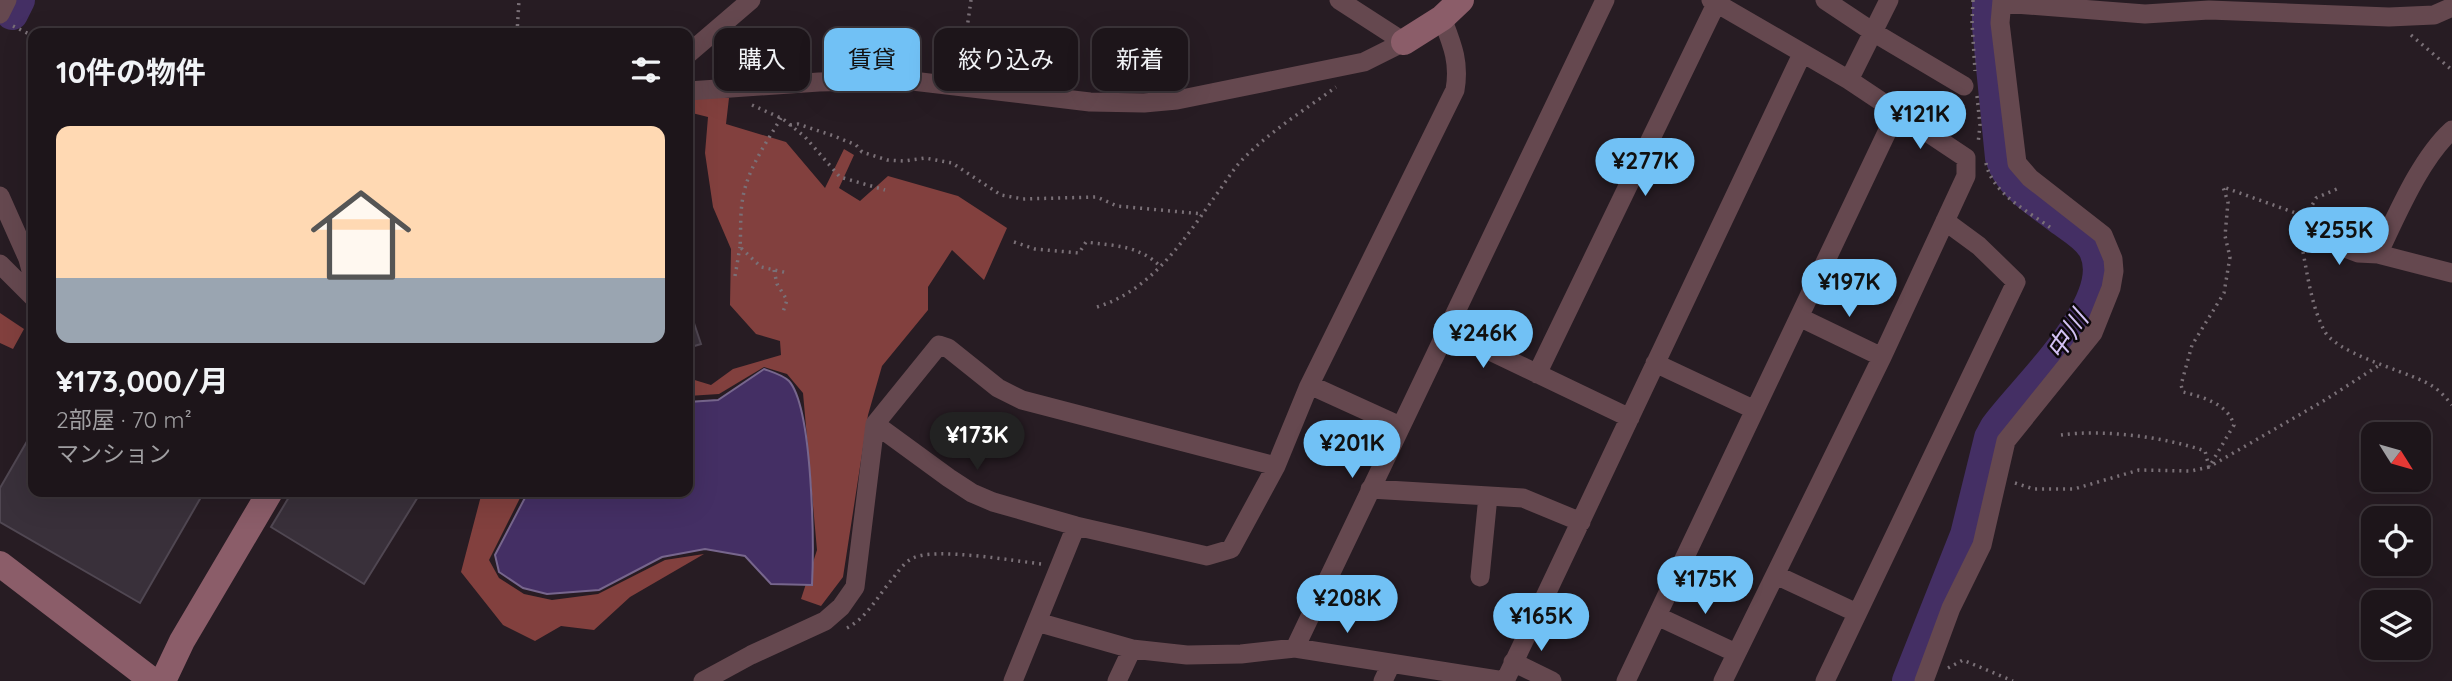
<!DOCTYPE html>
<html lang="ja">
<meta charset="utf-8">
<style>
body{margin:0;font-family:Quicksand,"Noto Sans JP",sans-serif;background:#2a2227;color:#f1f3f6;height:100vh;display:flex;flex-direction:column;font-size:26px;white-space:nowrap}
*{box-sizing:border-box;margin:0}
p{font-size:23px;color:#a09fa2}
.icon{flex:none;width:38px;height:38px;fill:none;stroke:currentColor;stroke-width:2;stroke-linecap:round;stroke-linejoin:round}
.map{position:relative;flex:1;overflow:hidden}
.drawer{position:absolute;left:28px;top:28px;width:665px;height:469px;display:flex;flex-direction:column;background:#1d151a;border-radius:14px;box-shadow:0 7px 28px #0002,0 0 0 2px #3b3439}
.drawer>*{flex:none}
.banner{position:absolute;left:714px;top:28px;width:665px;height:63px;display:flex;gap:14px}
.needle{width:46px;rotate:127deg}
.tools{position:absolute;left:2361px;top:422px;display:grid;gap:14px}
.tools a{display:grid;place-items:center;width:70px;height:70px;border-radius:14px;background:#1d151a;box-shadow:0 7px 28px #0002,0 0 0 2px #3b3439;font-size:35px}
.price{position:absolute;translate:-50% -60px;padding:0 16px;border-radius:24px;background:#71c1f5;color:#111;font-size:23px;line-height:46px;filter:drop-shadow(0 2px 4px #0008)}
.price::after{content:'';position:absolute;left:50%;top:42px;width:21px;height:16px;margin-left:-10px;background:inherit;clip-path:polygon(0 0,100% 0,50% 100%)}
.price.active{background:#222;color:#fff}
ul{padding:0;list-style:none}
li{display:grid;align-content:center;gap:14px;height:371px;padding:0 28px}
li+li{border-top:2px solid #3b3439}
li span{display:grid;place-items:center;height:217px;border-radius:14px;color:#555}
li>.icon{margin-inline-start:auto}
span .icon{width:126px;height:126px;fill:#fffc;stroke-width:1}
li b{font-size:30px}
h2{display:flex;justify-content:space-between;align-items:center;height:84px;padding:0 28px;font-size:30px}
.chip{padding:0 24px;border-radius:14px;background:#1d151a;box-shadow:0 7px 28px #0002,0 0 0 2px #3b3439;font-size:24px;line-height:63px}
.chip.active{background:#71c1f5;color:#111}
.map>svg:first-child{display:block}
</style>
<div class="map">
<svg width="2452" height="681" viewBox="0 0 2452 681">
<rect width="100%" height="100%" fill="#271c23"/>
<path fill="#82403e" d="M688,98h41l-3,26 60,18 39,46 19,-39 10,6 -15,33 21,13 28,-25 70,20 49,32 -23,52 -32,-30 -24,37v23l-46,56 -14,49 -25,162 -22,29 -20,-7 16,-49 -14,-157 -16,-19 -23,-7 -45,27 -31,2v-18l23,7 22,-16 48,-14 -1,-14 -24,-7 -26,-29 1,-56 -18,-42 -8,-54 3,-36 -20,-5z
M0,313l24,16 -11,20 -13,-6z
M482,492h41l-34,68 10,18 25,16 28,6 46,-6 67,-34 39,-6 -74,43 -36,33 -33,-4 -26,15 -32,-16 -42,-53z"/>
<path fill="#442f64" stroke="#77668d" stroke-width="2" d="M764,369c8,3 19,6 25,12 24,27 25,164 23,204l-41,-1 -26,-28 -40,-7 -43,8 -63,33 -52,4 -24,-6 -24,-16 -4,-17 33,-63h160v-90l30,-2z"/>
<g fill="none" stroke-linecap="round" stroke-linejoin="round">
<path stroke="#442f64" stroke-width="32" d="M12,14l7,-14
M1908,681l58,-146 24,-97 6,-11c28,-39 123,-124 99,-176 -6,-14 -23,-23 -35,-32 -23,-18 -49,-32 -59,-61l-13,-131v-27"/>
</g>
<path fill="#39303a" stroke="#504752" stroke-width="2" d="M688,305l13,39 -13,4z
M33,431v61h171l-64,111 -140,-81v-34z
M292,492h129l-57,92 -93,-57z"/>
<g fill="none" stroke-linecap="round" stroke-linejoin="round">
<path stroke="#7a7077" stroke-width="3.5" stroke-dasharray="2 5" stroke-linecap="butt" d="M1973,0l-1,23 3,48
M13,26l20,10
M746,29l42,28 21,7
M517,33l2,-33
M2411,35l41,35
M961,71l10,-71
M1977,96l3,29 -2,19
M752,105l31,14 22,18 35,40 45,13
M781,118c-16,27 -35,53 -39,85 -2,15 -1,30 -2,44l21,20 27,6
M790,125l8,-1 36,12 22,9 6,7 25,8 17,1 21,-3 27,5 49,32 22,4 74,-2 20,9 86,8
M1986,163c6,31 42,48 65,65
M2306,217l10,-19 23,-10
M1014,242l21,7 44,4 7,-11c29,4 53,3 75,25
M2303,252c5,26 9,55 21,78 10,22 76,40 99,51 12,5 21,14 29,24
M774,270l3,14 10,16 -4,12
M735,276l5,-29
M1097,307c55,-17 87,-67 119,-112 10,-13 18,-28 30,-39 26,-26 60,-47 90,-69
M2061,435c42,-6 104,2 144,16l4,16 116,-67 56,-36
M2015,483l19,6h40l65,-19 52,1 18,-4 25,-42c-6,-21 -31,-28 -51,-33l-2,-7 11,-40 32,-52 6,-36 -5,-21 3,-34 -5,-15 81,29
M847,628c20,-10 32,-34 47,-51 5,-7 11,-15 19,-19 22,-11 101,3 129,6
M1948,668l15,-8 50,21"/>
<path stroke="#65484f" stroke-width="19" d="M1711,0l138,80 117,78v18l-84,181 -159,324
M1825,0l48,32 91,54
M2002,3l143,11 64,-4 180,7 45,-2 18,-8
M0,14l7,-14
M688,54l63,-54
M1849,80l40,-80
M688,91l131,-9 85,-2 186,22 54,1 33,-3 187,-38 40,-20 -65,-42
M2452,130c-32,29 -55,85 -74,124l74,19
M0,196l28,63 5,19
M2306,233l52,20 20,1
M0,264l33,33
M1799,317l83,40
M1446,330l184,88
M1655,363l100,47
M1537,374l179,-370
M1310,385l90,41
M875,424l74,54 23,15 21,9 83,24 131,30 24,-7 45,-83 32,-78 147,-298c5,-28 -3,-46 -13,-72
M1370,489l153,9 58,24
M1776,575l81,38
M1480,577l8,-81
M1657,616l79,37
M1037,622l95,27
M1295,648l310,-648
M1513,662l39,19
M703,681l48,-26 74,-34 16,-14 14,-20 20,-163 64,-79 9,3 50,40 24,12 254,66
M1013,681l63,-155
M1117,681l15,-32 55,6 54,-1 54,-6 209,33
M1383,681l8,-17
M1505,681l297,-627
M1626,681l271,-570
M1825,681l191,-399 -37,-36 -34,-25
M1924,681l27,-73 31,-63 24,-104 87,-108 18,-45 3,-17 -1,-12 -10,-24 -73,-57 -13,-15 -17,-140 2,-23"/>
<path stroke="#8b5d69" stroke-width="26" d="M1404,42l38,-24 19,-18
M0,564l153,117
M163,681l19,-40 88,-149"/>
</g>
<g text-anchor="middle" stroke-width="5" stroke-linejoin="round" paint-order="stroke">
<g font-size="26" font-style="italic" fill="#d2c1f4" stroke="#0d080b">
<text transform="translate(2067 335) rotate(-56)" y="9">中川</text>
</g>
</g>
</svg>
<div class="tools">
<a><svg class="needle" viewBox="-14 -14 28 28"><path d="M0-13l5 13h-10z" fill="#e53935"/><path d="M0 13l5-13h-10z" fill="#a09fa2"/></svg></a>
<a><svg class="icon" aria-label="locate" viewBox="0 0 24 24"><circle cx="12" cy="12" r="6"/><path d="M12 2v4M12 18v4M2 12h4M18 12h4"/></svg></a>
<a><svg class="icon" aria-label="layers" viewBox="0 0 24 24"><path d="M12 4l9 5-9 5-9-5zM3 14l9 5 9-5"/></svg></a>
</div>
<b class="price" style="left:1920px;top:151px">¥121K</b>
<b class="price" style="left:1645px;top:198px">¥277K</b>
<b class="price" style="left:2339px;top:267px">¥255K</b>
<b class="price" style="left:1849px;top:319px">¥197K</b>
<b class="price" style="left:1483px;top:370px">¥246K</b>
<b class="price active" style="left:977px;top:472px">¥173K</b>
<b class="price" style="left:1352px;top:480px">¥201K</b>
<b class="price" style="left:1705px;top:616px">¥175K</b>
<b class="price" style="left:1347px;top:635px">¥208K</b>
<b class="price" style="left:1541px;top:653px">¥165K</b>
<div class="banner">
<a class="chip">購入</a>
<a class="chip active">賃貸</a>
<a class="chip">絞り込み</a>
<a class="chip">新着</a>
</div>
<section class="drawer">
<h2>10件の物件<svg class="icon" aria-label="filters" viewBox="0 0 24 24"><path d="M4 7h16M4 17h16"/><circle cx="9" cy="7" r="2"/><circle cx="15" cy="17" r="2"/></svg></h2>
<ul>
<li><span style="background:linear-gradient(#ffd9b3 70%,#9aa5b1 0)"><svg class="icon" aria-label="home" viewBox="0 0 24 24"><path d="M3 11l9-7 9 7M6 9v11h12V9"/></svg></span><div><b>¥173,000/月</b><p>2部屋 · 70 m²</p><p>マンション</p></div></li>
</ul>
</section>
</div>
